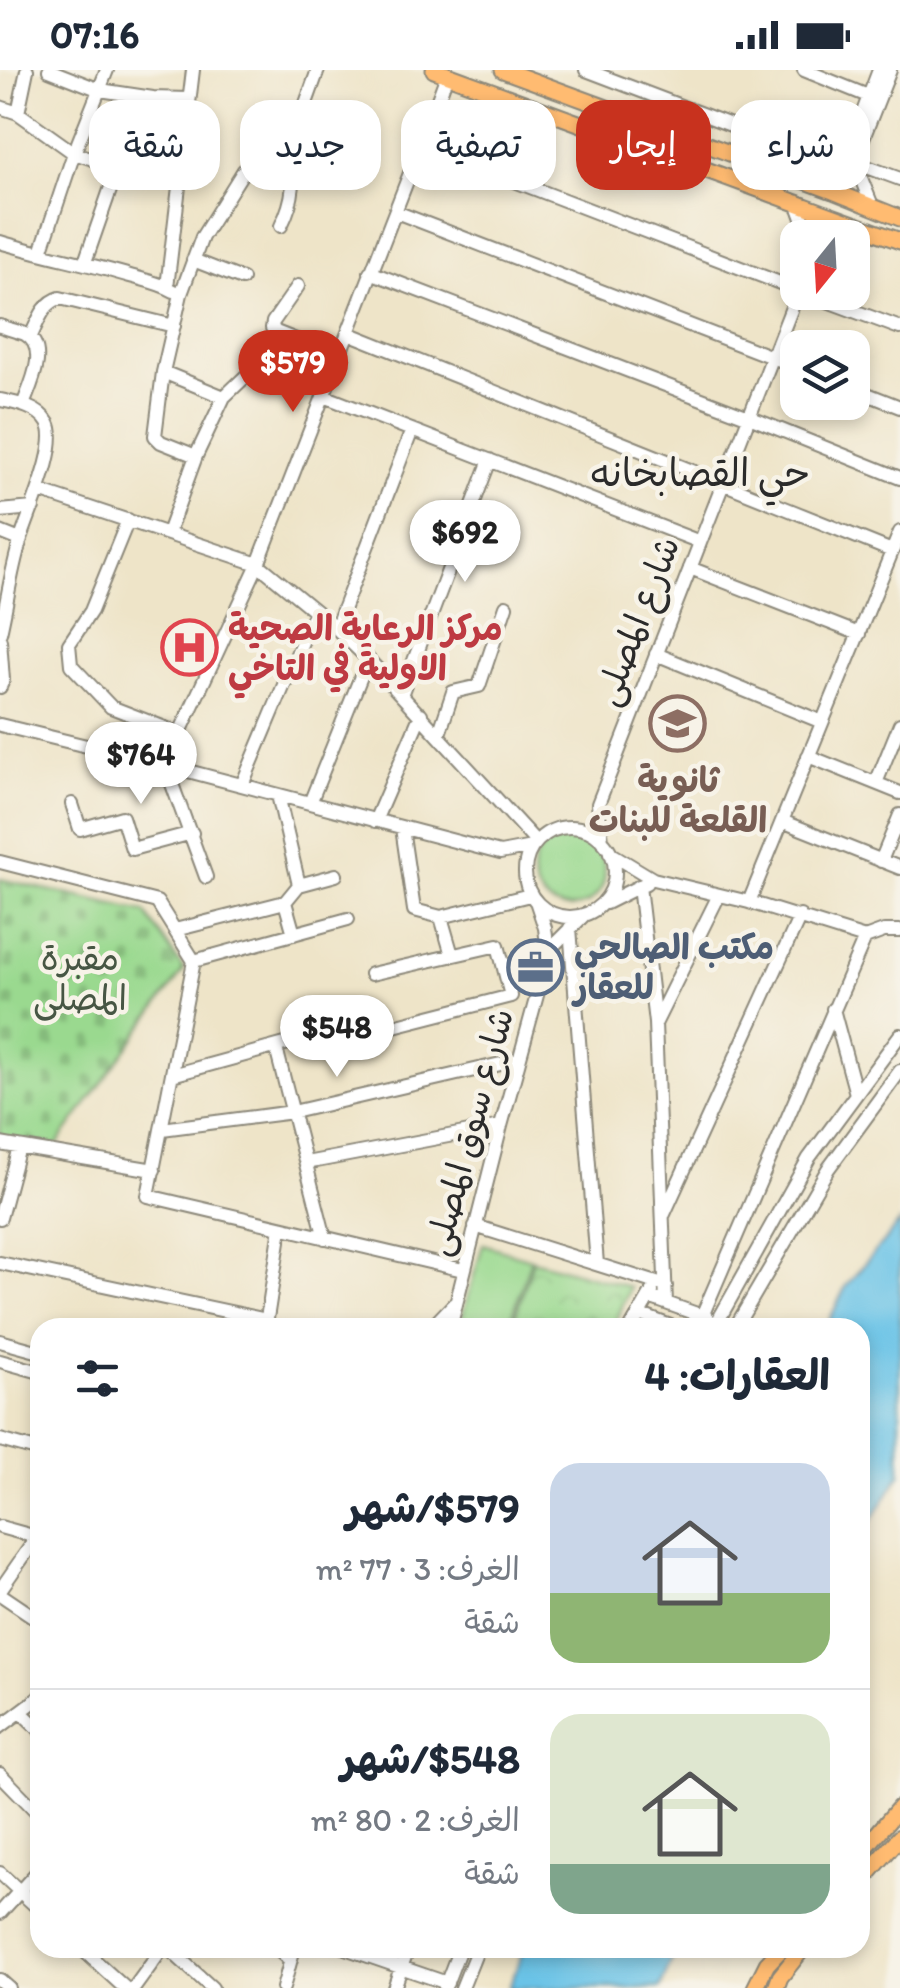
<!DOCTYPE html>
<html lang="ar">
<meta charset="utf-8">
<style>
body{margin:0;font-family:Itim,"Playpen Sans Arabic",sans-serif;background:#f6f6f7;color:#1f2937;direction:rtl;height:100vh;display:flex;flex-direction:column;font-size:38px;white-space:nowrap}
*{box-sizing:border-box;margin:0}
p{font-size:32px;color:#747a83}
.icon{flex:none;width:55px;height:55px;fill:none;stroke:currentColor;stroke-width:2;stroke-linecap:round;stroke-linejoin:round}
.map{position:relative;flex:1;overflow:hidden;direction:ltr}
.panel{position:absolute;left:30px;top:1248px;width:840px;height:640px;display:flex;flex-direction:column;background:#fff;border-radius:30px;box-shadow:0 5px 15px #0003;direction:rtl}
.panel>*{flex:none}
.hud{position:absolute;left:30px;top:30px;width:840px;height:90px;direction:rtl;display:flex;gap:20px}
.needle{width:65px;rotate:198deg}
.fabs{position:absolute;left:780px;top:150px;display:grid;gap:20px}
.fabs a{display:grid;place-items:center;width:90px;height:90px;border-radius:20px;background:#fff;box-shadow:0 5px 15px #0003;font-size:50px}
.price{position:absolute;translate:-50% -85px;padding:0 22px;border-radius:35px;background:#fff;color:#222;font-size:32px;line-height:65px;filter:drop-shadow(0 2px 5px #0008)}
.price::after{content:'';position:absolute;left:50%;top:60px;width:30px;height:22px;margin-left:-15px;background:inherit;clip-path:polygon(0 0,100% 0,50% 100%)}
.price.active{background:#c8321e;color:#fff}
ul{padding:0;list-style:none}
li{display:flex;align-items:center;gap:30px;height:250px;padding:0 40px}
li+li{border-top:2px solid #e0e1e3}
li span{display:grid;place-items:center;flex:none;width:280px;height:200px;border-radius:30px;color:#555}
li>.icon{margin-inline-start:auto}
span .icon{width:120px;height:120px;fill:#fffc;stroke-width:1}
li b{font-size:42px}
h2{display:flex;justify-content:space-between;align-items:center;height:120px;padding:0 40px;font-size:42px}
.tag{padding:0 35px;border-radius:30px;background:#fff;box-shadow:0 5px 15px #0003;font-size:35px;line-height:90px}
.tag.active{background:#c8321e;color:#fff}
.status{display:flex;justify-content:space-between;align-items:center;height:70px;padding:0 50px;background:#fff;direction:ltr}
.status svg{height:28px;fill:currentColor}
.map>svg:first-child{display:block}
</style>
<div class="status"><b>07:16</b><svg viewBox="0 0 49 12"><path d="M0 12V9h3v3zM5 12V6h3v6zM10 12V3h3v9zM15 12V0h3v12zM26 1h20v11H26zM47 4h2v5h-2z"/></svg></div>
<div class="map">
<svg width="900" height="1918" viewBox="0 0 900 1918">
<defs>
<pattern id="cemetery-stones" width="16" height="16" patternUnits="userSpaceOnUse" patternTransform="scale(2.5)"><rect width="16" height="16" fill="#9ad98f"/><path d="M2 7V4a2 2 0 0 1 4 0v3zM10 15v-3a2 2 0 0 1 4 0v3z" fill="#85ba7c"/></pattern>
<pattern id="park-crowns" width="20" height="18" patternUnits="userSpaceOnUse" patternTransform="scale(2.5)"><rect width="20" height="18" fill="#9ad98f"/><path d="M2 6a3 3 0 1 1 6 0M12 15a3 3 0 1 1 6 0" fill="none" stroke="#85ba7c"/></pattern>
</defs>
<rect width="100%" height="100%" fill="#f7f3e8"/>
<filter id="ink" filterUnits="userSpaceOnUse"><feTurbulence type="fractalNoise" baseFrequency=".01" numOctaves="2"/><feDisplacementMap in="SourceGraphic" scale="20" xChannelSelector="R" yChannelSelector="G"/><feConvolveMatrix kernelMatrix="1 2 1 2 8 2 1 2 1" color-interpolation-filters="sRGB"/></filter>
<filter id="wash" filterUnits="userSpaceOnUse"><feTurbulence type="fractalNoise" baseFrequency=".0048" numOctaves="4" result="noise"/><feDisplacementMap in="SourceGraphic" scale="40" xChannelSelector="R" yChannelSelector="G"/><feGaussianBlur stdDeviation="2.25" result="paint"/><feColorMatrix in="noise" values="0 0 0 0 0 0 0 0 0 0 0 0 0 0 0 0 0 1.4 0 .05"/><feComposite in="paint" operator="in"/></filter>
<g filter="url(#wash)">
<rect width="100%" height="100%" fill="#eee4c8"/>
<path fill="url(#cemetery-stones)" stroke="#62825d" stroke-width="2.5" d="M0,809l145,33 39,58 -128,176 -56,-8z"/>
<path fill="url(#park-crowns)" stroke="#62825d" stroke-width="2.5" d="M533,1190l97,27 -16,40h-102z"/>
<path fill="#9ad98f" stroke="#62825d" stroke-width="2.5" d="M533 802a36 36 0 1 1 72 0a36 36 0 1 1-72 0Z
M483,1174l48,15 -22,68h-50z"/>
<path fill="#69c3e7" stroke="#4a7789" stroke-width="2.5" d="M900,1152v253l-40,64v-211l-34,-1 20,-41z
M524,1878h153l-17,40h-151z"/>
</g>
<g filter="url(#ink)">
<g fill="none" stroke-linecap="round" stroke-linejoin="round">
<defs>
<path id="minor" d="M49,0l51,20 53,8 35,1
M586,0l255,97
M804,0l64,26
M0,37l18,6 56,40 44,14 -33,95
M18,43l9,-43
M421,75l377,145
M851,91l49,18
M833,121l46,-121
M797,132l13,36
M873,138l-19,-47 36,-91
M396,142l402,155
M281,156c15,-30 13,-48 10,-81
M836,168l24,-12
M0,172c42,13 87,21 130,34 14,4 30,7 44,15
M41,182l33,-99 33,-83
M193,190l49,19
M370,202l379,145 151,61
M298,216l-25,36 -1,6 4,4 63,25
M167,217l26,-217
M803,222l97,36
M0,256c8,3 17,5 25,8 25,14 5,52 -2,71
M348,263l544,218
M30,268c8,-16 13,-35 30,-40l114,28
M163,302l61,25
M852,318l48,19
M324,326l376,146
M0,330c16,3 39,7 48,23 13,22 -21,94 -28,119 -9,29 -13,61 -20,91
M196,386l-35,-14 -6,-6 8,-64 18,-78 21,-57 42,-67 47,-25 27,-75
M39,421l219,73 78,64 32,31 168,183
M0,441l33,-3
M128,450l-37,91 -22,33 2,21 40,42 67,26
M0,462l20,8
M168,463l28,-77 28,-59 22,-21
M690,498l169,66
M336,558l76,-198
M0,570l3,40 -3,7
M656,584l166,68
M401,625l89,-235
M0,655l165,40 335,88 32,-6
M439,664l14,-42 26,-6 27,-80
M808,686l92,37
M876,713l24,-59
M242,715l73,-174
M278,725l21,90
M310,733l58,-144
M72,734l8,25 42,-12 10,32 60,-16
M375,751l46,-107
M782,751l118,47
M525 802a45 45 0 1 1 90 0a45 45 0 1 1-90 0Z
M402,758l12,82 27,7 89,-22
M602,771l-4,-37 200,-512
M610,783l43,26 96,23 116,36 19,-7h16
M881,791l19,-46
M0,792l157,40 37,59 -46,235 315,74
M206,807l-41,-112 93,-201 163,-419 26,-70
M639,816l16,137 11,280
M285,832l9,32
M749,832l151,-370
M606,833l40,-20
M537,834l8,24 3,25
M441,847l11,38
M570,858l27,336
M175,860l110,-28 14,-17 37,-10
M194,891l154,-42
M504,896l43,-7
M833,939l23,85
M656,952l63,-127
M276,978l49,190
M172,1005l186,-51 24,5 129,-33 -13,-51 -127,29
M162,1059l131,-17 225,-52
M0,1074l154,26
M306,1093l195,-37
M664,1144l136,-298
M0,1148l19,-71
M475,1156l191,60
M0,1193l267,57
M649,1227l59,21
M639,1244l37,14
M702,1246l163,-378
M266,1255l15,-97
M431,1258l23,-24
M450,1258l51,-202 46,-167 8,-15 28,-28
M631,1258l21,-36
M714,1258l95,-170 91,-123
M735,1258l93,-159 72,-98
M0,1271l40,11
M0,1291l40,11
M0,1370l40,11
M0,1457l40,11
M0,1520l37,-53
M0,1524l40,27
M21,1642l19,18
M0,1657l40,-30
M0,1704l40,41
M0,1803l40,37
M0,1843l40,-44
M81,1878l44,40
M168,1878l44,40
M276,1878l14,13
M345,1878l102,35
M0,1910l9,8
M445,1917l15,-39
M134,1918l29,-40
M283,1918l11,-40
M394,1918l14,-40
M462,1918l16,-40"/>
<path id="major" d="M434,0l466,171
M503,0l330,121 67,27
M860,1784l40,-47
M860,1813l40,-46
M755,1918l12,-24 15,-16
M776,1918l4,-11 23,-29"/>
</defs>
<use href="#minor" stroke="#8c887a" stroke-width="16"/>
<use href="#major" stroke="#8c887a" stroke-width="19"/>
<use href="#minor" stroke="#fff" stroke-width="12"/>
<use href="#major" stroke="#ffbb71" stroke-width="15"/>
</g>
</g>
<defs>
<symbol id="hospital-ring" viewBox="-11 -11 22 22"><circle r="9.5" fill="#f7f3e8" stroke="#e0444e" stroke-width="1.5"/><path d="M-5-5h3v3.5h4V-5h3V5h-3V1.5h-4V5h-3Z" fill="#e0444e"/></symbol>
<symbol id="school-ring" viewBox="-11 -11 22 22"><circle r="9.5" fill="#f7f3e8" stroke="#8d6e63" stroke-width="1.5"/><path d="M0-5L7-2L0 1L-7-2ZM-4 1L0 2.5L4 1V4Q0 6-4 4Z" fill="#8d6e63"/></symbol>
<symbol id="office-ring" viewBox="-11 -11 22 22"><circle r="9.5" fill="#f7f3e8" stroke="#5c6f8a" stroke-width="1.5"/><path d="M-6-3h4V-5.5h4V-3h4V5H-6ZM-1-4.5V-3h2v-1.5ZM-6 0V1H6V0Z" fill="#5c6f8a"/></symbol>
</defs>
<g fill-rule="evenodd">
<use href="#hospital-ring" x="158" y="546" width="63" height="63"/>
<use href="#school-ring" x="646" y="622" width="63" height="63"/>
<use href="#office-ring" x="504" y="866" width="63" height="63"/>
</g>
<g text-anchor="middle" stroke-width="9" stroke-linejoin="round" paint-order="stroke">
<g font-size="35" fill="#2b2b2b" stroke="#f7f3e8">
<text transform="translate(637 551) rotate(-69)" y="12">شارع المصلى</text>
<text transform="translate(469 1062) rotate(-75)" y="12">شارع سوق المصلى</text>
</g>
<g font-size="35" font-weight="bold" fill="#be3a42" stroke="#f7f3e8" text-anchor="start">
<text x="228" y="570">مركز الرعاية الصحية<tspan x="228" dy="40">الاولية في التاخي</tspan></text>
</g>
<g font-size="35" font-weight="bold" fill="#785e54" stroke="#f7f3e8">
<text x="678" y="722">ثانوية<tspan x="678" dy="40">القلعة للبنات</tspan></text>
</g>
<g font-size="35" font-weight="bold" fill="#4e5e75" stroke="#f7f3e8" text-anchor="start">
<text x="574" y="889">مكتب الصالحي<tspan x="574" dy="40">للعقار</tspan></text>
</g>
<g font-size="35" fill="#475644" stroke="#f7f3e8">
<text x="80" y="900">مقبرة<tspan x="80" dy="40">المصلى</tspan></text>
</g>
<g font-size="38" fill="#2b2b2b" stroke="#f7f3e8">
<text x="700" y="416">حي القصابخانه</text>
</g>
</g>
</svg>
<div class="fabs">
<a><svg class="needle" viewBox="-14 -14 28 28"><path d="M0-13l5 13h-10z" fill="#e53935"/><path d="M0 13l5-13h-10z" fill="#747a83"/></svg></a>
<a><svg class="icon" aria-label="layers" viewBox="0 0 24 24"><path d="M12 4l9 5-9 5-9-5zM3 14l9 5 9-5"/></svg></a>
</div>
<b class="price active" style="left:293px;top:345px">$579</b>
<b class="price" style="left:465px;top:515px">$692</b>
<b class="price" style="left:141px;top:737px">$764</b>
<b class="price" style="left:337px;top:1010px">$548</b>
<div class="hud">
<a class="tag">شراء</a>
<a class="tag active">إيجار</a>
<a class="tag">تصفية</a>
<a class="tag">جديد</a>
<a class="tag">شقة</a>
</div>
<section class="panel">
<h2>العقارات: 4<svg class="icon" aria-label="filters" viewBox="0 0 24 24"><path d="M4 7h16M4 17h16"/><circle cx="9" cy="7" r="2"/><circle cx="15" cy="17" r="2"/></svg></h2>
<ul>
<li><span style="background:linear-gradient(#c9d6e8 65%,#8fb573 0)"><svg class="icon" aria-label="home" viewBox="0 0 24 24"><path d="M3 11l9-7 9 7M6 9v11h12V9"/></svg></span><div><b>$579/شهر</b><p>الغرف: 3 · 77 m²</p><p>شقة</p></div></li>
<li><span style="background:linear-gradient(#dfe7d0 75%,#7fa58c 0)"><svg class="icon" aria-label="home" viewBox="0 0 24 24"><path d="M3 11l9-7 9 7M6 9v11h12V9"/></svg></span><div><b>$548/شهر</b><p>الغرف: 2 · 80 m²</p><p>شقة</p></div></li>
</ul>
</section>
</div>
